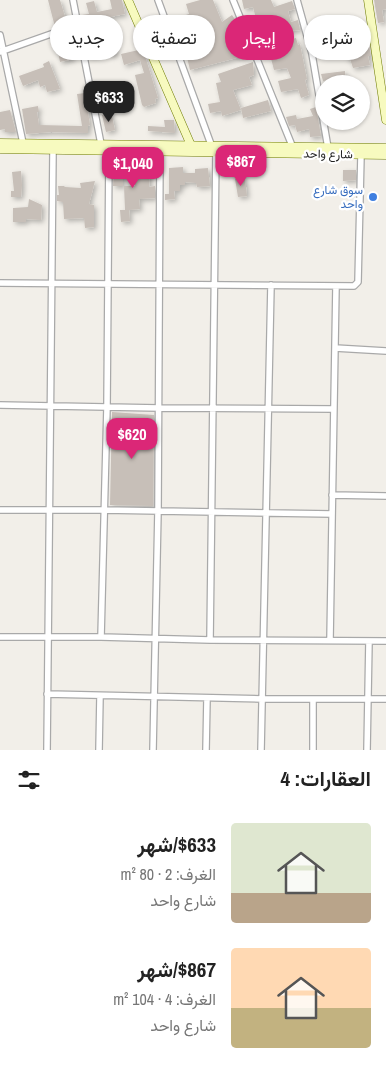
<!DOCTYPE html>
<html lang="ar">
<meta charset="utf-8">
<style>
body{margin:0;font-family:"Archivo Narrow",Vazirmatn,sans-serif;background:#f6f6f6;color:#222;direction:rtl;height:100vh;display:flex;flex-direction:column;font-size:19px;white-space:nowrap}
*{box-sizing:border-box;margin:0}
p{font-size:16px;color:#767676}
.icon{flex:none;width:28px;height:28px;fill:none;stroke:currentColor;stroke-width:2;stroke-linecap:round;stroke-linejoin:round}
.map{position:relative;height:750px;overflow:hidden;direction:ltr}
.details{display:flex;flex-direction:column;background:#fff;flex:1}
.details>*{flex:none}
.banner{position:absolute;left:15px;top:15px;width:356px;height:45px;direction:rtl;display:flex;gap:10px}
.buttons{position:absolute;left:315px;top:75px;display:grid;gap:10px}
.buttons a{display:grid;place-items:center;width:55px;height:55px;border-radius:50%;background:#fff;box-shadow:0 1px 4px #0004;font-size:25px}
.price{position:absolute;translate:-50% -42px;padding:0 11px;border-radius:10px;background:#db2777;color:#fff;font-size:16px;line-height:32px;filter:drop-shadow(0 1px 2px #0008)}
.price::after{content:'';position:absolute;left:50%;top:30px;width:15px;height:11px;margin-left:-8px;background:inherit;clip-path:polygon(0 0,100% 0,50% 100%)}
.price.active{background:#222;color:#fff}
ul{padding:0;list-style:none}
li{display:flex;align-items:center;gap:15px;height:125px;padding:0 15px}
li span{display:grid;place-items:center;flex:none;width:140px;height:100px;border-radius:5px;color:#555}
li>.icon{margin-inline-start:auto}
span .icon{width:60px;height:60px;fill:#fffc;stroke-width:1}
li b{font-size:21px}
h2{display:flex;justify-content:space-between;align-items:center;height:60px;padding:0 15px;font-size:21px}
.tag{padding:0 18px;border-radius:22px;background:#fff;box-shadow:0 1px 4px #0004;font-size:18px;line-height:45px}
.tag.active{background:#db2777;color:#fff}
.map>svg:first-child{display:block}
</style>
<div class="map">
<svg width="386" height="750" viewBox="0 0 386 750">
<defs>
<filter id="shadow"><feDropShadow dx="2.5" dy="2.5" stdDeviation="2.5" flood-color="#0004"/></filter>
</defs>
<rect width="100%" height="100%" fill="#f2efe9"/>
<path fill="#c7bfb8" filter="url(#shadow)" d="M48,0h12l7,23 -12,4z
M110,0h12l3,14 -35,7 -2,-2h-5l-1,-4 7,-1 -3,-11 8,-2 3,11 15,-3z
M200,0h13l9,22 10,-7 4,6 -3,2 1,6 8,15h2l4,11 -58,15 -4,-17 14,-2 -9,-32 -19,6 -2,-5 19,-6 -3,-10z
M242,0h29l3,7 18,-6 3,8 -7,2 3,11 7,-2 2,10 -11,1 -1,-3 -10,4 -6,-15 -7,2 -1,-2 -8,2 -3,-12 -9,2z
M374,0h12v9l-4,1 2,12 -6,1z
M157,15l7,15 -11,5 -7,-17z
M275,28l5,14 16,-4 2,7 2,-1 7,35 -2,1 4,15 -8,3 -3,-9 -17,3 -3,-11 13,-3 -4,-10 -13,2 -6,-23 -10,3 -2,-8 10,-3 -1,-8z
M340,28l2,6 -5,1 3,11 -19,6 -4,-14 18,-5v-3z
M70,41l3,18 -13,3 -4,-19z
M115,45l1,9 -6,2 -1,-4 -20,4 -1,-5z
M369,45l2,11h-3l2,9 -17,3 -3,-9 -3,1 -1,-6 16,-3 -1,-4z
M143,49l15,49 -3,1 1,4 -12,4 -2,-2 -7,-30 9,-2 -4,-13 -16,5 -3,-11z
M49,61l11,28 -13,3 -2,-7 -5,2 -2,-7 -15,6 -4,-10 25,-9 -1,-3z
M253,62l1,13 -5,2 3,8 -19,5 8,20 -19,6 -1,-5 -11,2 -2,-9 12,-2 -4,-19 5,-1 -3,-8z
M345,71l1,13h-15v-4l-8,1 -2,-7z
M121,83l3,11 -9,2 1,4 -8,2 -3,-16z
M85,93l5,32 -2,1v7l-37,-1 -25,2 -4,-25 16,-3 1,6h-2l2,13 43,1 -5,-32z
M268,100l3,11 -28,7 -2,-10z
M316,107l5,29 -11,1 -1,-8 -12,3 -2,-7 -6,1 -3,-9 10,-2 1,4 16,-3 -3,-7z
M10,110l6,22h-11v-3l-5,1v-18z
M102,115l10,1 3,14 -9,2z
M164,120h10l1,13 -27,-2v-5l17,1z
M114,165h9v3l16,2v-2h11l-1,19 6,-1v12l-16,1 1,10 -11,1 1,11 -9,1 -1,-12h5l-1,-24h11v-10l-12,-1v11h-10z
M183,167v6h12v-4l13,-1 2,18 -13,1 -1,-4 -11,-1v3h-5v6h-6l1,8 -10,1v-6h4v-26z
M343,170h13v10l-13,1z
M21,171l1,14 -1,12h-10v-6h3l-2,-19z
M245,178l2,18 -9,1 -3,-18z
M95,181l-6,23 5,1v22l-9,1 -1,-10 -20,1 -1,-17 -6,-1v-6h2l-1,-9h6l1,1 16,1 -1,-5z
M29,199l13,6 -1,15 -15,-1v3h-13v-14l15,-1z
M112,412l42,3 -1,91 -43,-1z"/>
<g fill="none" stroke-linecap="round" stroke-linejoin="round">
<defs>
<path id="street" d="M73,0l28,144
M158,0l54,147 4,5 -6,488
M233,0l60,148
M297,0l15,54 16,94
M0,35l23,108
M0,52l68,-24 18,-5
M0,283l354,3 4,-4 3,-127
M335,348l51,3
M0,405l159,3 174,1
M332,495l54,1
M0,510h104l228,4
M0,637h101l109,3 176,1
M101,637l6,-230 2,-256
M330,640l6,-354
M47,694l215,5h124
M47,750l6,-599
M99,750l1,-54
M153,750l5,-239 2,-359
M206,750l1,-52
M261,750l10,-465
M313,750v-51
M367,750l2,-109"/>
<path id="secondary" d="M128,0l65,150
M368,0l18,120
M0,143l386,5
M0,149l386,6"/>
</defs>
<use href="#street" stroke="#a9a9a9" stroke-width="8"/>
<use href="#secondary" stroke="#707d05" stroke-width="9"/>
<use href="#street" stroke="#fff" stroke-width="5.5"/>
<use href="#secondary" stroke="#f7fabf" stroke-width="8"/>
</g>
<circle fill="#3f7fe0" stroke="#fff" stroke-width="2" cx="373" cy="197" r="5"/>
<g text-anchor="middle" stroke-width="4.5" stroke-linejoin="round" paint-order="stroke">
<g font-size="12" fill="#222" stroke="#fff">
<text transform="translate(328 154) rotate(1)" y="4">شارع واحد</text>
</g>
<g font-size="12" fill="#366cbe" stroke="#fff" text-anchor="end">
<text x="363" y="194">سوق شارع<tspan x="363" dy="14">واحد</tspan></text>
</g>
</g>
</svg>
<div class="buttons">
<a><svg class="icon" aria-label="layers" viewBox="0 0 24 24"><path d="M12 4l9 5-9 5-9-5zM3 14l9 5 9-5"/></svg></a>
</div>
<b class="price active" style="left:109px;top:123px">$633</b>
<b class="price" style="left:241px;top:187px">$867</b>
<b class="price" style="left:133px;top:189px">$1,040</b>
<b class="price" style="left:132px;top:460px">$620</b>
<div class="banner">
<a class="tag">شراء</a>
<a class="tag active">إيجار</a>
<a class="tag">تصفية</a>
<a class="tag">جديد</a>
</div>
</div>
<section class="details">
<h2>العقارات: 4<svg class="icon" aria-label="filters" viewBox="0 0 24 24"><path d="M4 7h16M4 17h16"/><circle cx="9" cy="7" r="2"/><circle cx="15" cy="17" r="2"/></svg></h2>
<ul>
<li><span style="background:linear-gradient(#dfe7d0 70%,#b9a48a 0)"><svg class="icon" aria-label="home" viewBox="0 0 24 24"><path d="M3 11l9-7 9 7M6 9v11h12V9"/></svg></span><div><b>$633/شهر</b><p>الغرف: 2 · 80 m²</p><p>شارع واحد</p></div></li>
<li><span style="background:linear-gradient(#ffd9b3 60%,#c2b280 0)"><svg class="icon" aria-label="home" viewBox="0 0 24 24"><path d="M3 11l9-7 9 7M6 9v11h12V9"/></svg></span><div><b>$867/شهر</b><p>الغرف: 4 · 104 m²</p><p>شارع واحد</p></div></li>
</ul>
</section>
